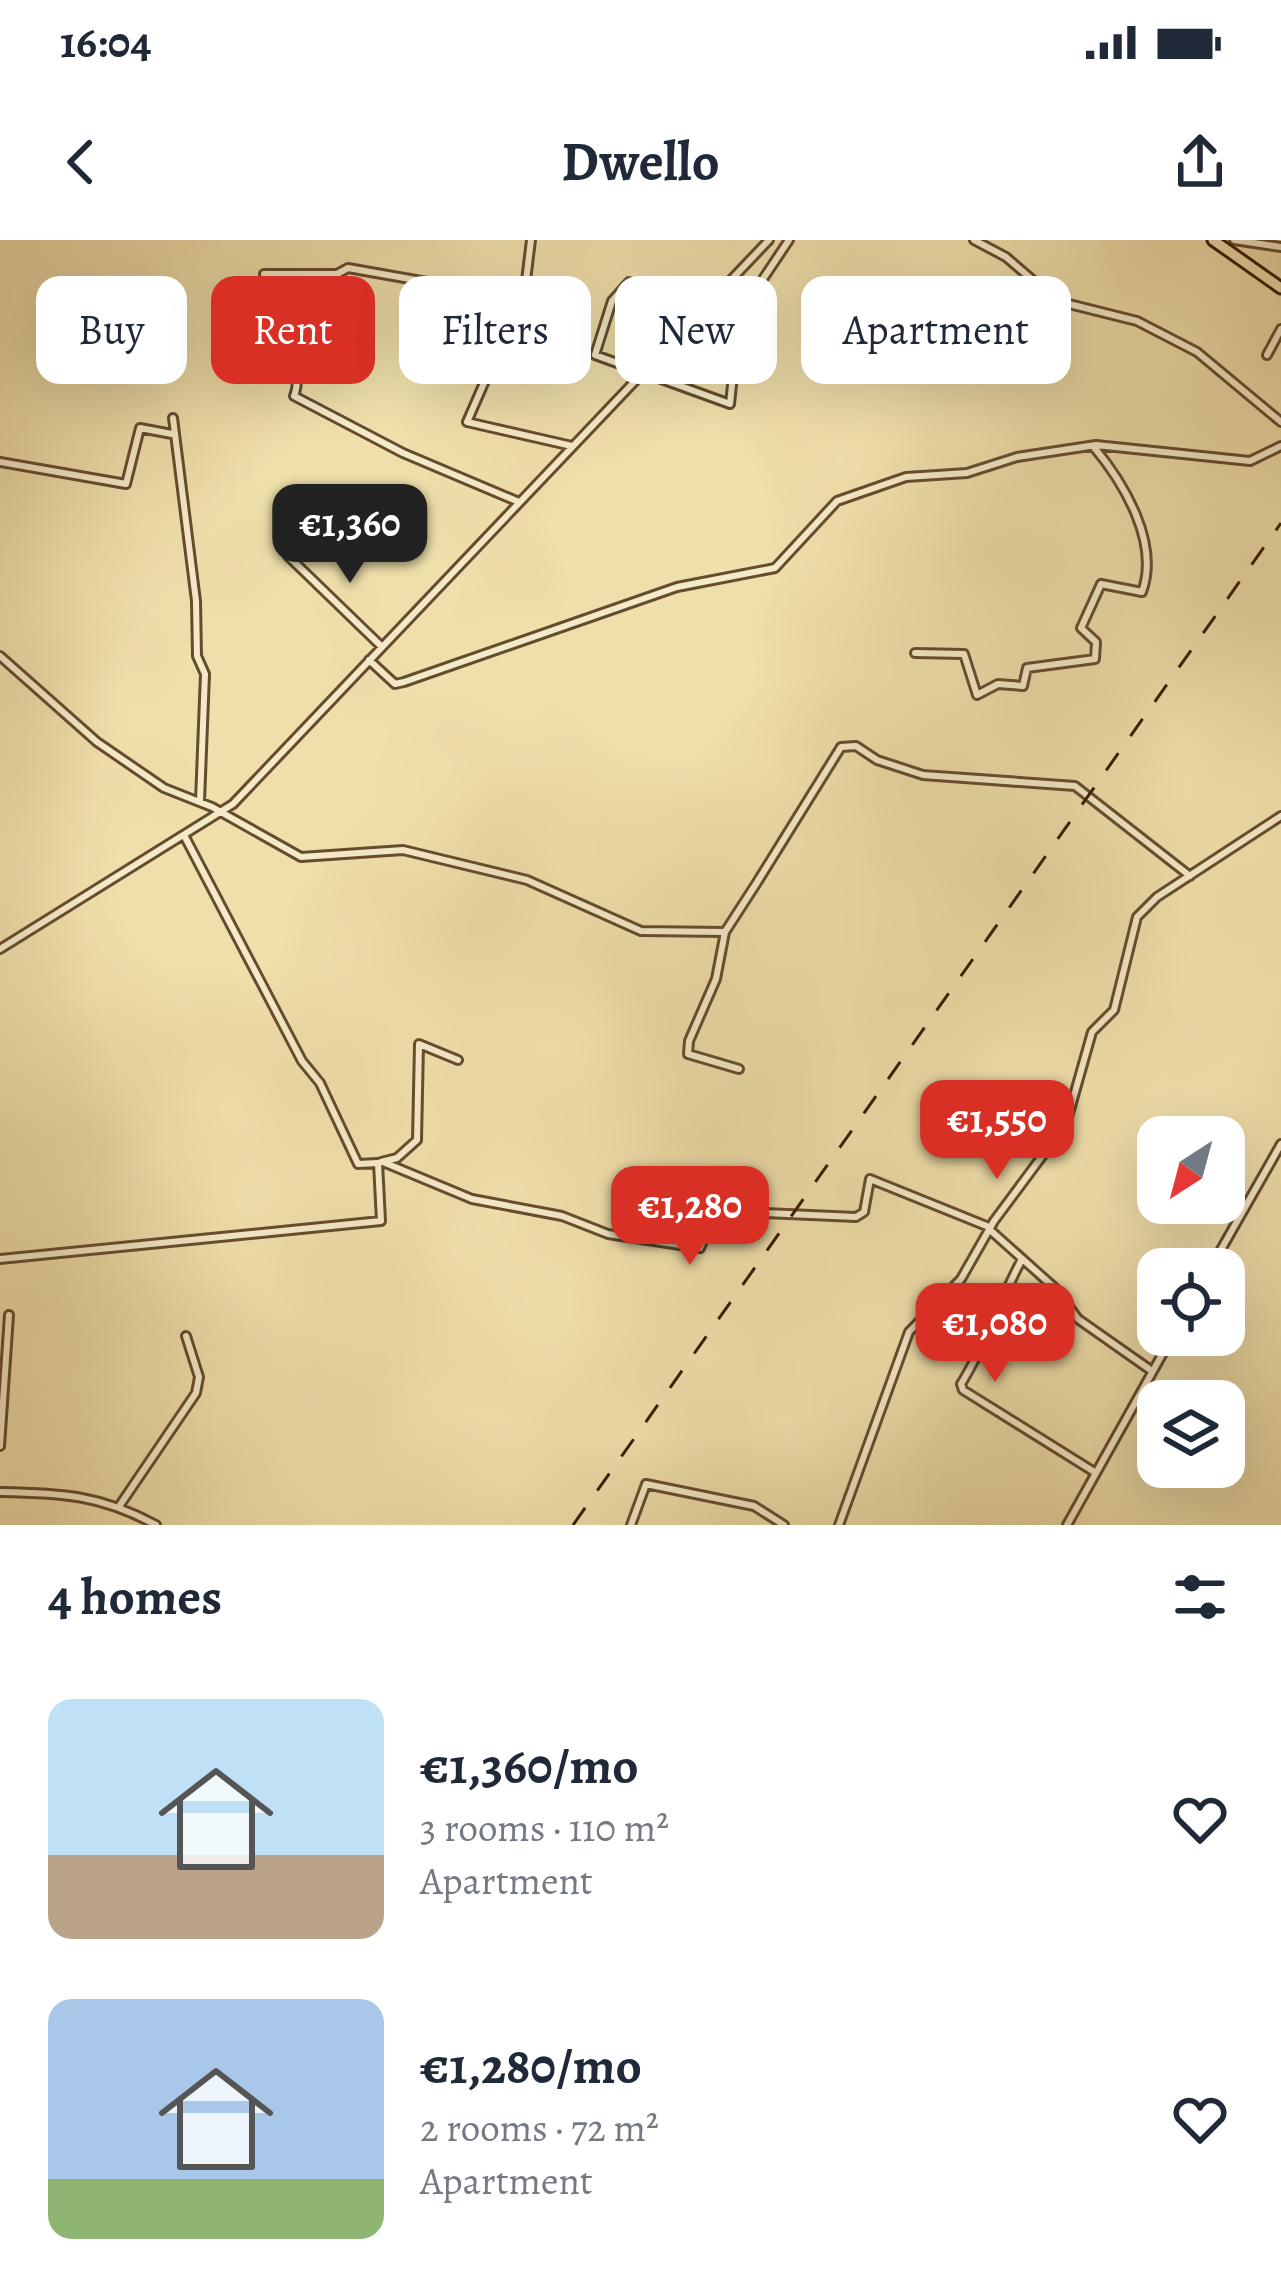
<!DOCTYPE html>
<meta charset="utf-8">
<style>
body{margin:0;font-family:Alegreya,serif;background:#f6f6f7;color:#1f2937;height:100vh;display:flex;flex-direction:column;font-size:45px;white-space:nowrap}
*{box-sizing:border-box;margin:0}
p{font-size:39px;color:#747a83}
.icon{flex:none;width:66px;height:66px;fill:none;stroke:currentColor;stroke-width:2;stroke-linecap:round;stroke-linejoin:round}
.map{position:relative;height:1285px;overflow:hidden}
.drawer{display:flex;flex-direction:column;background:#fff;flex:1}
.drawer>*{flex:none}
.guide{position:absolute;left:36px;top:36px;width:1209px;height:108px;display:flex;gap:24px}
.needle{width:78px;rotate:216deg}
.fabs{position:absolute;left:1137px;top:876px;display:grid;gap:24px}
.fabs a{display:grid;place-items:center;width:108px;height:108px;border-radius:24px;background:#fff;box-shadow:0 12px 48px #0002;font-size:60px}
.price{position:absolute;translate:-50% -102px;padding:0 27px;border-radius:24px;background:#d93025;color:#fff;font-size:39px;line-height:78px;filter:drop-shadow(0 3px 6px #0008)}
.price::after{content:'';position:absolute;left:50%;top:72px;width:36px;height:27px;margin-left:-18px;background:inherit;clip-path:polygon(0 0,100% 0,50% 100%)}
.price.on{background:#222;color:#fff}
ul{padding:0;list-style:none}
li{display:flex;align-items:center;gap:36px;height:300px;padding:0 48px}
li span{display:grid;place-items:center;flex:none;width:336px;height:240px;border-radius:24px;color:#555}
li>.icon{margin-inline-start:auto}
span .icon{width:144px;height:144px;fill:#fffc;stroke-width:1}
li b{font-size:51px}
h2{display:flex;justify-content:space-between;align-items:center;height:144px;padding:0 48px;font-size:51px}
.tag{padding:0 42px;border-radius:24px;background:#fff;box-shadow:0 12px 48px #0002;font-size:42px;line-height:108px}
.tag.on{background:#d93025;color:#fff}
.status{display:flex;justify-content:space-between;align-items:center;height:84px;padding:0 60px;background:#fff;direction:ltr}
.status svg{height:33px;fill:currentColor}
header{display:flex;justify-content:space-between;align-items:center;height:156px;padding:0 48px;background:#fff;font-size:54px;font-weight:700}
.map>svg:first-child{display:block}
</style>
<div class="status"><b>16:04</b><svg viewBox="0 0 49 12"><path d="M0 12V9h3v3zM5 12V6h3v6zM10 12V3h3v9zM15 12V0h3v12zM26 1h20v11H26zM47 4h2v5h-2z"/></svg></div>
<header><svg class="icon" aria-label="back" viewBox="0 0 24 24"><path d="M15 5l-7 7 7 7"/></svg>Dwello<svg class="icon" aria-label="share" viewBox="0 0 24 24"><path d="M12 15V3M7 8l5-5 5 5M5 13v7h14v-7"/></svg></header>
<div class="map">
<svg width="1281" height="1285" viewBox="0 0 1281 1285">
<rect width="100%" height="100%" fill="#efdfab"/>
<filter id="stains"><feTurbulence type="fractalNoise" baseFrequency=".00167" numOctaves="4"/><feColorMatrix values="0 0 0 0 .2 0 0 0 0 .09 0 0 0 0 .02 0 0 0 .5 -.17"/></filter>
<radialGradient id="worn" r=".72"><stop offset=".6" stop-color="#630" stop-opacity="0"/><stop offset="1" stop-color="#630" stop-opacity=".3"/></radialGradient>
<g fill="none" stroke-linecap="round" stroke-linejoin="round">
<defs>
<path id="minor" d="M531,0l-6,49 -58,133 105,24
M974,0l32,17 51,44 80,20 60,31 84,70
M1234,0l47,7
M629,42l-17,19 -17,54 135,49 7,-67 20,-49 32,-48
M444,45l-96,-17 -11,6h-73l4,29 11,3c10,21 24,68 15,90l109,57 116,49
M1267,115l14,-26
M173,178l23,183 1,55 8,18 -5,127
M0,222l126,22 14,-56 32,6
M288,316l94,91
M915,413l49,1 13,41 21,-11 25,2 4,-18 68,-9 1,-17 -15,-14 20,-44 41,8c18,-49 -18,-109 -49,-146
M0,416l97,86 67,46 48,19 89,50 102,-7 124,30 114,51 84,1
M369,420l26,24 9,-2 273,-95 98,-19 62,-67 69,-24 61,-4 50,-16 79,-12 154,16 31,-15
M0,709l233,-145 536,-564
M739,829l-51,-15 1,-13 27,-62 9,-47 31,-48 85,-137 15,-1 21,14 46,15 152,11 115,90
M381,922l16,-4 20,-18 2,-96 39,16
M383,922l89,37 90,17 46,18 92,14 12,-27 44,3 9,-11 91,4 8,-5 6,-33 119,48
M989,989l67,60 22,30 74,52
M0,1019l381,-38 -3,-58 -20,1 -38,-81 -18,-22 -117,-224
M1022,1019c-23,43 -36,85 -61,125l2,6 133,83
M1210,1029l71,-125
M0,1206l9,-131
M0,1252c62,1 101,3 156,33
M120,1265l76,-112 3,-16 -13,-41
M631,1285l15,-41 108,22 30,19
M839,1285l70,-193 52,-53 33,-58 72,-97 26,-92 22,-22 23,-93 20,-20 124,-81
M1067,1285l106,-190"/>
<path id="major" d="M1213,0l68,48"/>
</defs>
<use href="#minor" stroke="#664c2e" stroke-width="12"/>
<use href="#major" stroke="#391b05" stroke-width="15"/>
<use href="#minor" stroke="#f5eac8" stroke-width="6"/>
<use href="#major" stroke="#efdfab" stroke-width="9"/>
<path stroke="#391b05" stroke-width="3" stroke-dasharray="21 21" stroke-linecap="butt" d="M573,1285l708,-1002"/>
</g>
<rect width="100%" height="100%" filter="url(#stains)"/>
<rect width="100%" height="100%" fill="url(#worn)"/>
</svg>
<div class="fabs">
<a><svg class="needle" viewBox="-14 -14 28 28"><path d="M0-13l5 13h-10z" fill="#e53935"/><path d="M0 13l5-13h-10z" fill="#747a83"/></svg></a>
<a><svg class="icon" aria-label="locate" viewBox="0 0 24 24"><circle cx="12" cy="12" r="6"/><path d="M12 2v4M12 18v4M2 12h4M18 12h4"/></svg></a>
<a><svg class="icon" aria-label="layers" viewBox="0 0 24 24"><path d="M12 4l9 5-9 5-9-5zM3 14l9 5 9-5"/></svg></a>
</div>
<b class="price on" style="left:350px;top:346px">€1,360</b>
<b class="price" style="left:997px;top:942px">€1,550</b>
<b class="price" style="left:690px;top:1028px">€1,280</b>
<b class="price" style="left:995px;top:1145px">€1,080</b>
<div class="guide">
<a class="tag">Buy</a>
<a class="tag on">Rent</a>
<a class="tag">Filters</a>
<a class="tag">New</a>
<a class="tag">Apartment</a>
</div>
</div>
<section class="drawer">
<h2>4 homes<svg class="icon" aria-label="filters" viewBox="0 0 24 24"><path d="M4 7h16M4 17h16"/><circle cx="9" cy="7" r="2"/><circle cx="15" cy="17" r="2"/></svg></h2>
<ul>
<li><span style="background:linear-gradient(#bfe0f5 65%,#b9a48a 0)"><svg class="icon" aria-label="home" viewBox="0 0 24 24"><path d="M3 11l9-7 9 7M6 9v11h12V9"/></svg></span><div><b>€1,360/mo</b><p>3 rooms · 110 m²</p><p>Apartment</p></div><svg class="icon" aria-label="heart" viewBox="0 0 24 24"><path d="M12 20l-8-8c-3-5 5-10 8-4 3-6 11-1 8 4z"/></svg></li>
<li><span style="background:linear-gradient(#a9c7e8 75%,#8fb573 0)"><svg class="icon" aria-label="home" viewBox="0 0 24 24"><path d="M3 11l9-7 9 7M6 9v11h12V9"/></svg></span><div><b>€1,280/mo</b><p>2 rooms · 72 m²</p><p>Apartment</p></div><svg class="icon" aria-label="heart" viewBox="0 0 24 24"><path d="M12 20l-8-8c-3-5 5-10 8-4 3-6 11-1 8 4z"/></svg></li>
</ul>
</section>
